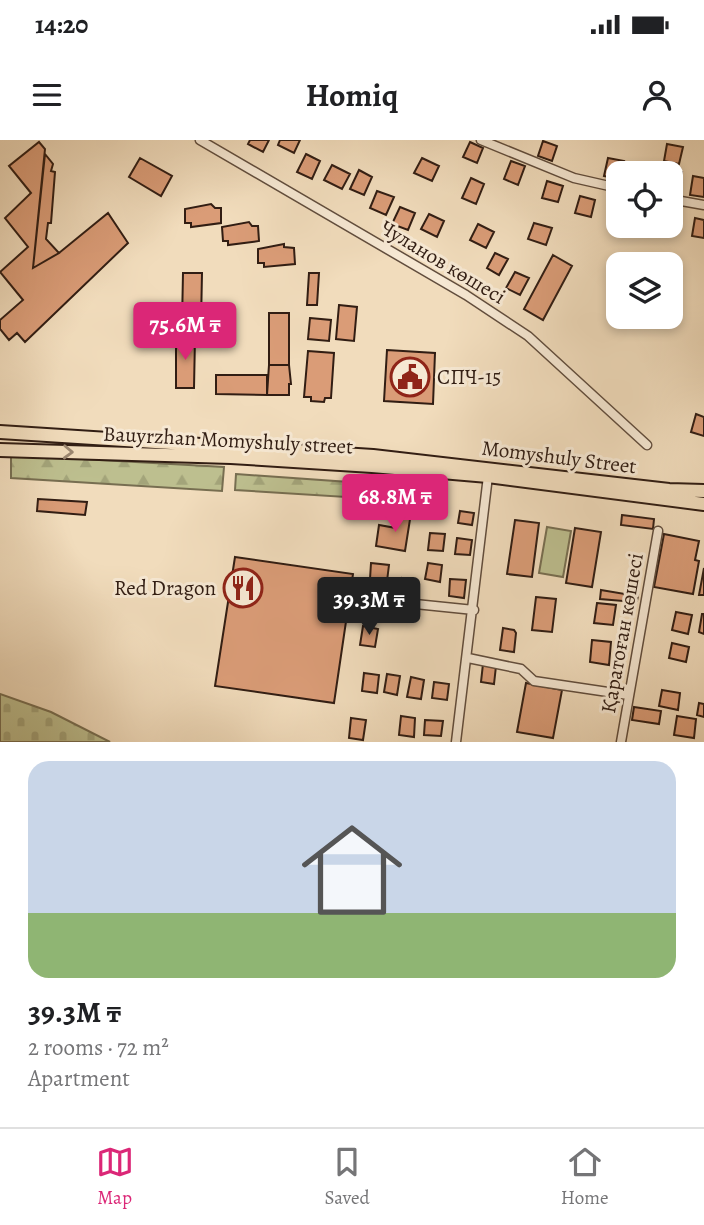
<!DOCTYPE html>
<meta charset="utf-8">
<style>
body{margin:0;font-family:Alegreya,serif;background:#f2f2f2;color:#202124;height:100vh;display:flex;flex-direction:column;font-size:26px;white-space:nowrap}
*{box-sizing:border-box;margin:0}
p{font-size:23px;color:#757577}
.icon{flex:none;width:38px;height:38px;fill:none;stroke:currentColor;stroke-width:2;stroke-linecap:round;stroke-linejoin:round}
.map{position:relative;height:602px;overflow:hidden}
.details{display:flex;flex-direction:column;background:#fff;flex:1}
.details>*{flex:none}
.fabs{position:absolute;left:606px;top:21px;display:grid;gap:14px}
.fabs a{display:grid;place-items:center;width:77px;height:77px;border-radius:14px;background:#fff;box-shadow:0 4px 10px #0003;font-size:35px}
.price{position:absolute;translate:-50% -60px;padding:0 16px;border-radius:7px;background:#db2777;color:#fff;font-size:23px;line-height:46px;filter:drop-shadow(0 2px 4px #0008)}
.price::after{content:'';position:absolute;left:50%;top:42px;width:21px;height:16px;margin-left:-10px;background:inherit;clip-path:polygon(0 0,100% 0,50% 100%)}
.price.current{background:#222;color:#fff}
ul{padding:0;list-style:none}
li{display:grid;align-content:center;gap:14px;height:371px;padding:0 28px}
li+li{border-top:2px solid #e0e0e0}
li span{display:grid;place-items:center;height:217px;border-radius:21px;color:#555}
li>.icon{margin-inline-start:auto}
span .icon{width:126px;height:126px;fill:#fffc;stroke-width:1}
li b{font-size:30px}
.status{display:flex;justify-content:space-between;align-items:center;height:49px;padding:0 35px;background:#fff;direction:ltr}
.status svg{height:19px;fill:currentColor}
header{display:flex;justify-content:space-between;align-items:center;height:91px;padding:0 28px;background:#fff;font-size:32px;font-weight:700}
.dock{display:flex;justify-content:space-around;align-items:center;height:98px;border-top:2px solid #e0e0e0;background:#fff;font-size:19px;color:#757577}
.dock a{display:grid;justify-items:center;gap:4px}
.dock .current{color:#db2777}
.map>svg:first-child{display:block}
</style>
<div class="status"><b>14:20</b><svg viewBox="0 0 49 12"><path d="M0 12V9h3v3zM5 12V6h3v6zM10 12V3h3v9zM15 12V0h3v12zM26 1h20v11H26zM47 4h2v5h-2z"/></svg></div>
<header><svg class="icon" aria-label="menu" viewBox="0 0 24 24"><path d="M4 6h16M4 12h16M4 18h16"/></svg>Homiq<svg class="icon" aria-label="person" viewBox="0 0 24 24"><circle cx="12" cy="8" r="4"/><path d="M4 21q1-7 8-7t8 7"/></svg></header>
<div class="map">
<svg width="704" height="602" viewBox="0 0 704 602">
<defs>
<pattern id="forest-firs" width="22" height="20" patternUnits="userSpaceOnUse" patternTransform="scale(1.75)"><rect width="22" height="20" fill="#bdbf8f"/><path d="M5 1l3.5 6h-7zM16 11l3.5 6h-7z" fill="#a3a47a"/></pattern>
<pattern id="cemetery-stones" width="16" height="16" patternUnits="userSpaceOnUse" patternTransform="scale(1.75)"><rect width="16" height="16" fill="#bdbf8f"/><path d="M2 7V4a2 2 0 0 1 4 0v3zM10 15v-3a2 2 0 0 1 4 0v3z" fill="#a3a47a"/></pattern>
</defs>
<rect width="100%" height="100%" fill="#f1dcbc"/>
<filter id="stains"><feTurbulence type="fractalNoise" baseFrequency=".00286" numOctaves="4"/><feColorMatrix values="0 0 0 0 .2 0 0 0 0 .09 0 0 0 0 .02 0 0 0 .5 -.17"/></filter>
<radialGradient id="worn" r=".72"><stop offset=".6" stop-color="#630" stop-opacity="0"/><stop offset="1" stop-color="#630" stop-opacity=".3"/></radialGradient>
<path fill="#bdbf8f" stroke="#776e51" stroke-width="2" d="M547,387l24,4 -8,46 -24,-4z"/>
<path fill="url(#forest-firs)" stroke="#776e51" stroke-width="2" d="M11,315l213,12 -2,24 -211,-13z
M236,334l127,9 -1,15 -127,-8z"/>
<path fill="url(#cemetery-stones)" stroke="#776e51" stroke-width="2" d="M0,554l51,18 59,30h-110z"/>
<path fill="#da9c77" stroke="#311d13" stroke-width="2" d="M250,0h19l-6,12 -15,-8z
M280,0h20l-6,13 -16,-8z
M543,1l14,5 -5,15 -14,-5z
M39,2l6,7 -12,119 26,-15 49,-40 20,30 -103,99 -8,-9 -8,7 -9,-11v-9l23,-20 -23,-28 28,-25 -23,-29 26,-25 -22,-27z
M470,2l13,6 -6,15 -14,-6z
M667,4l16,3 -4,17 -15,-3z
M45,14l8,10 -2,7 4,1 -4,51h-3l-2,16 13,14 -26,15z
M306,14l14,7 -8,18 -15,-7z
M140,18l32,18 -11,20 -32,-19z
M422,18l17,8 -7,15 -18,-8z
M608,18l16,3 -6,18 -14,-3z
M511,21l14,5 -7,19 -14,-6z
M332,25l18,9 -8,15 -18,-9z
M359,30l13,7 -8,18 -14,-6z
M667,30l15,2 -3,21 -9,-2z
M693,36l11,2v19l-14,-2z
M471,38l13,6 -8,20 -14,-6z
M547,41l16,5 -5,16 -16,-4z
M377,51l17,6 -8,18 -16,-7z
M580,56l15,4 -4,17 -16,-4z
M211,64l4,4h6v15l-30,4v-4h-6v-14z
M400,67l15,6 -7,17 -16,-6z
M429,74l15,7 -7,16 -16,-8z
M695,78l9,2v18l-12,-2z
M249,82l3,4h6l1,15 -31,4v-4h-5l-1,-14z
M534,83l18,5 -6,17 -18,-6z
M478,84l16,8 -8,16 -16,-8z
M651,86h17l-1,6 -16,-3z
M284,104v3l10,1 1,16 -31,3v-4h-6v-14z
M495,113l13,6 -9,16 -12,-7z
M553,115l19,11 -29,54 -19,-11z
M515,132l14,6 -9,17 -14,-7z
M183,133h19l-1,50h-19z
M309,133h10l-2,32h-10z
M339,165l18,2 -3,34 -18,-2z
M269,173h20v52h-20z
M310,178l21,2 -2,21 -21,-2z
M176,197h19l-1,51h-18z
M387,210l48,3 -2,51 -49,-3z
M308,211l26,2 -3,45h-6l-1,4 -13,-1v-4h-7z
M269,225h20l2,19h-2v11h-22z
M216,235h51v20l-51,-1z
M696,274l8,3v19l-13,-4z
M38,359l49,3 -2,13 -48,-4z
M460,371l14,2 -2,12 -14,-2z
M398,372l13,1 -6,38 -29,-5 3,-21 17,3z
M622,375l32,4 -1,10 -32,-4z
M515,380l24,3 -7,54 -25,-3z
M575,388l26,4 -9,55 -26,-4z
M430,393l15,1 -2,17 -15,-1z
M664,394l35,7 -4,19 4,1 -6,33 -39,-7z
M457,398l15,2 -2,15 -15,-1z
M235,417l118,17 -19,129 -119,-17z
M371,423l18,2 -2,16 -17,-2z
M428,423l14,2 -2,17 -15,-3z
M704,428v27h-5z
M402,438l14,2 -3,16 -14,-2z
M450,439l16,1 -2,18 -15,-2z
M601,450l24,4 -2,7 -23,-2z
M630,454l8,1 -1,6 -8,-1z
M536,457l20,2 -4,33 -20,-2z
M597,463l19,2 -3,20 -19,-2z
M676,472l16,3 -4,19 -16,-4z
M702,474h2v20l-5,-2z
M363,486l15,3 -3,18 -15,-2z
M503,488l11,2 2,3 -2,19 -14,-2z
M592,500l19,2 -2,23 -19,-3z
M672,503l17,4 -3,15 -17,-4z
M483,524l13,2 -2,18 -13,-2z
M364,533l15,2 -2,18 -15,-2z
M387,534l13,2 -3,19 -13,-3z
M411,537l13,3 -3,19 -14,-2z
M434,542l15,2 -2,16 -15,-2z
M526,543l36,7 -9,48 -36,-6z
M662,550l18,3 -2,17 -19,-4z
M699,563l5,1v13l-7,-2z
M634,567l27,4 -2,13 -27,-4z
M401,576l14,2 -1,19 -15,-2z
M677,576l19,3 -2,19 -20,-3z
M351,578l15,2 -3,20 -14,-2z
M425,580l18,1 -2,15 -17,-1z"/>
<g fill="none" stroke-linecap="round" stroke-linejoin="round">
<defs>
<path id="street" d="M200,0l266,155 62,41 119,109
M481,0l93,38 44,10
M670,59l34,6
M376,460l98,10
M468,518l53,11 13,12 94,14
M456,602l32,-266
M621,602l37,-211"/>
<path id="primary" d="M0,292l373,24 296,34 35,1
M0,310l231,7 141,9 116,10 216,28"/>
</defs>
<use href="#street" stroke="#614d3d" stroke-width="11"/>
<use href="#primary" stroke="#311d13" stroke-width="16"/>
<use href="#street" stroke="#f6e8d3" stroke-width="8"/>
<use href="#primary" stroke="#f1dcbc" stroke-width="12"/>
</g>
<defs><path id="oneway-chevron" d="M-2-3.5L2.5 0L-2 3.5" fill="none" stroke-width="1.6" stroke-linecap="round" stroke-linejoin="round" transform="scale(1.75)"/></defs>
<use stroke="#9b8670" href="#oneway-chevron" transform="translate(68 312) rotate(2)"/>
<defs>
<symbol id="civic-ring" viewBox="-11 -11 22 22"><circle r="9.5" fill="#f6e8d3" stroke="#8f2418" stroke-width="1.5"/><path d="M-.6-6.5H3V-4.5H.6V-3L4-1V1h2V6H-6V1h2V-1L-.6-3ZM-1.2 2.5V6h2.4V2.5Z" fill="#8f2418"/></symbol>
<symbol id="restaurant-ring" viewBox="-11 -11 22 22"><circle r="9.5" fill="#f6e8d3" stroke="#8f2418" stroke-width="1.5"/><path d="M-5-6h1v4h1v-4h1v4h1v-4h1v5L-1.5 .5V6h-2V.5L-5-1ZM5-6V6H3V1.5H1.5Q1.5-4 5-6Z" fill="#8f2418"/></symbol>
</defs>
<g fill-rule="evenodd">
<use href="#civic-ring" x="388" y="215" width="44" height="44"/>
<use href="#restaurant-ring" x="221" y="426" width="44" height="44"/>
</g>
<g text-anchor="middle" stroke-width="6" stroke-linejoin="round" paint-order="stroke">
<g font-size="21" fill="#311d13" stroke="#f6e8d3">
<text transform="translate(443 122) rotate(31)" y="7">Чуланов көшесі</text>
<text transform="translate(228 300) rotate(3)" y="7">Bauyrzhan Momyshuly street</text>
<text transform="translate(559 317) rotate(7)" y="7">Momyshuly Street</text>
<text transform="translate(622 493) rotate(-80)" y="7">Қаратоған көшесі</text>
</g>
<g font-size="21" fill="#311d13" stroke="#f6e8d3" text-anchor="start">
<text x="437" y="244">СПЧ-15</text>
<text x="216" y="455" text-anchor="end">Red Dragon</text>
</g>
</g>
<rect width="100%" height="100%" filter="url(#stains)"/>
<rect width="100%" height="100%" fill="url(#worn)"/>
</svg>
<div class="fabs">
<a><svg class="icon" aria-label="locate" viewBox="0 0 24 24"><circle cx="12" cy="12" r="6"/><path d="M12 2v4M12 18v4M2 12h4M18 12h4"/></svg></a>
<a><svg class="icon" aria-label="layers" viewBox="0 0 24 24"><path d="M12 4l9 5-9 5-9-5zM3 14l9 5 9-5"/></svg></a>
</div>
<b class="price" style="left:185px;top:222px">75.6M ₸</b>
<b class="price" style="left:395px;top:394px">68.8M ₸</b>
<b class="price current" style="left:369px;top:497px">39.3M ₸</b>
</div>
<section class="details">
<ul>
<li><span style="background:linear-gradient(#c9d6e8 70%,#8fb573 0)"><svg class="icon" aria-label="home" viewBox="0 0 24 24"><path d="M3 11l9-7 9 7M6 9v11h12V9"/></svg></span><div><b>39.3M ₸</b><p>2 rooms · 72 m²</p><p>Apartment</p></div></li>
</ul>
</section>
<nav class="dock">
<a class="current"><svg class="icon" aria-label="map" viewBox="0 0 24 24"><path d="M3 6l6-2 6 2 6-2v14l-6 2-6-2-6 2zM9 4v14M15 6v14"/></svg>Map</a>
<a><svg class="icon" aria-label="saved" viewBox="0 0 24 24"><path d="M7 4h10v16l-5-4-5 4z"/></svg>Saved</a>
<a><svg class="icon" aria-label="home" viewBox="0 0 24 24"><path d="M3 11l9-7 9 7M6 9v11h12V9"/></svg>Home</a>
</nav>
